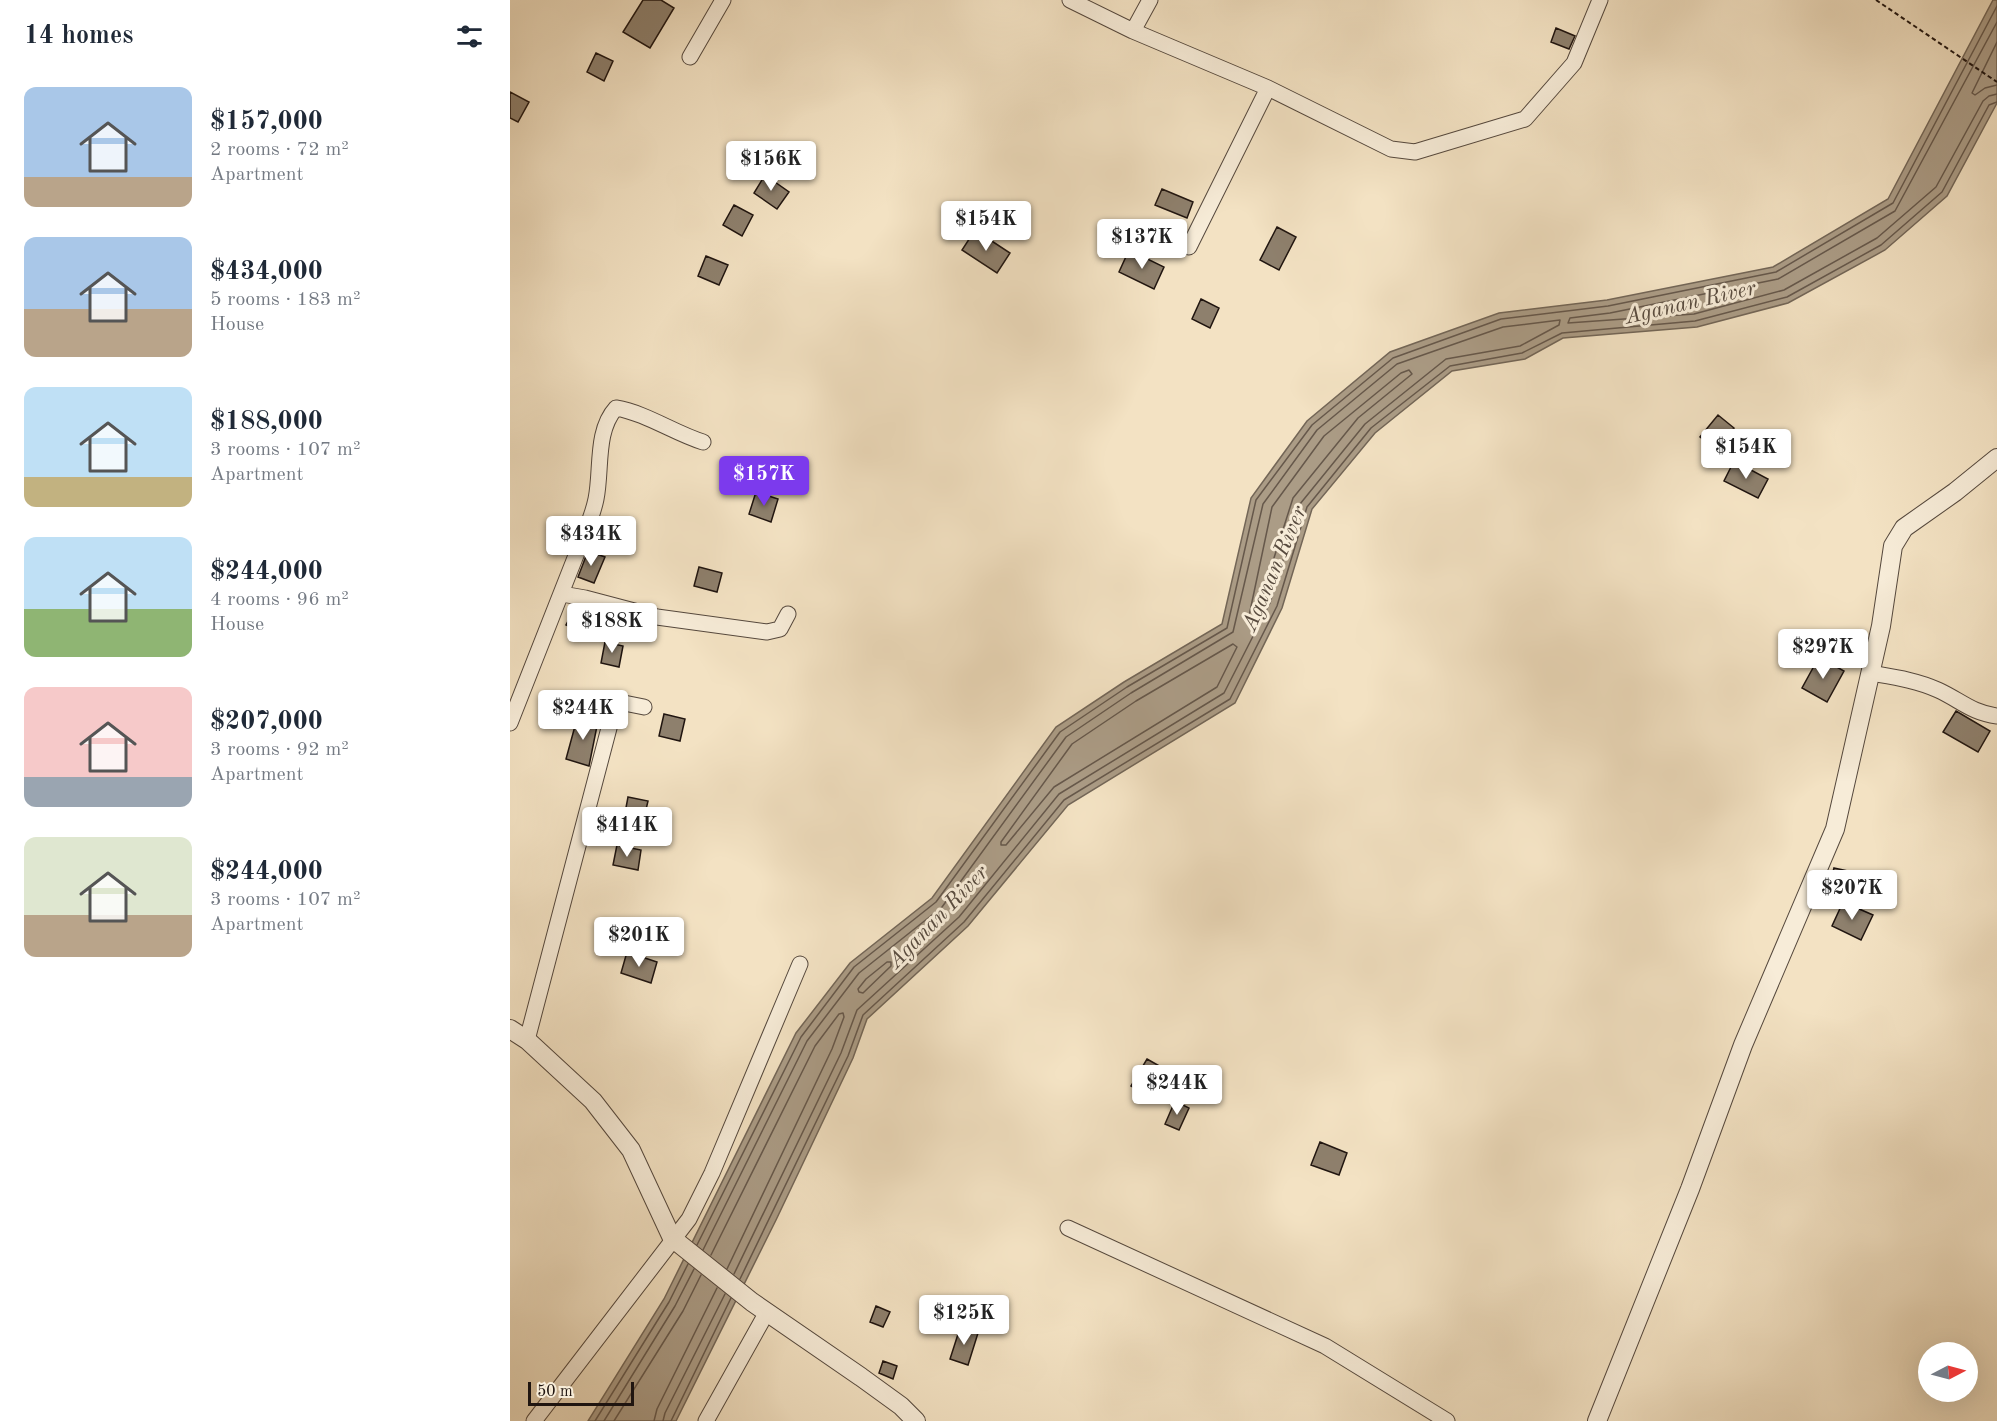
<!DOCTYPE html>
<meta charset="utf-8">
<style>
body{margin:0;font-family:"Old Standard TT",serif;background:#f2f2f3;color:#1f2937;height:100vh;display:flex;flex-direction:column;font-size:22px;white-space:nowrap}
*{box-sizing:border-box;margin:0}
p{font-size:20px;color:#747a83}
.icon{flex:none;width:33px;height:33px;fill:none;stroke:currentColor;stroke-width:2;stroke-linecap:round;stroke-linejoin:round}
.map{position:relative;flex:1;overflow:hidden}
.panel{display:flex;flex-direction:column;background:#fff;width:510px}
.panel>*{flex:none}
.needle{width:39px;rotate:84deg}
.buttons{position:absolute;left:1408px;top:1342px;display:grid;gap:12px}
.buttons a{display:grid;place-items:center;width:60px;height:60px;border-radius:50%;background:#fff;box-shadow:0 6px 24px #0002;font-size:30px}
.scale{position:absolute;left:18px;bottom:15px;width:106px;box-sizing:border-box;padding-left:6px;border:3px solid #201510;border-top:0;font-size:16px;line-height:21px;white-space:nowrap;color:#201510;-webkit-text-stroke:4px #f7ecd8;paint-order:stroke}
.price{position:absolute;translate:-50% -51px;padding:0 14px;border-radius:6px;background:#fff;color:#222;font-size:20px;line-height:39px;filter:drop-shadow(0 2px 3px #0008)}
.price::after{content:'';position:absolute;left:50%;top:36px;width:18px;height:14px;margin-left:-9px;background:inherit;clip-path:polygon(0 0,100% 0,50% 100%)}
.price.active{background:#7c3aed;color:#fff}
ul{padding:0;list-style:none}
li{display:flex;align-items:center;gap:18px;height:150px;padding:0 24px}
li span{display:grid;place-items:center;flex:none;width:168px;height:120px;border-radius:12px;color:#555}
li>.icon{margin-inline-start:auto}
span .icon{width:72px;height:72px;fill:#fffc;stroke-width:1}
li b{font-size:26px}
h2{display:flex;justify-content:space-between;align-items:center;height:72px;padding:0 24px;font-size:26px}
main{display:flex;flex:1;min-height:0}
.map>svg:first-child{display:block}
</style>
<main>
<section class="panel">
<h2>14 homes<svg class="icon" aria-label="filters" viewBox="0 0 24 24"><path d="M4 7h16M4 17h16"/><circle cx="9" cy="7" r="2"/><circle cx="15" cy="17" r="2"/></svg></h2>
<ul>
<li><span style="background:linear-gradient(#a9c7e8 75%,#b9a48a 0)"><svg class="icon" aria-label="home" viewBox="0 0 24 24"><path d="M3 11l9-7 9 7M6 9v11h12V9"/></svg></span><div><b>$157,000</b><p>2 rooms · 72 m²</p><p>Apartment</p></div></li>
<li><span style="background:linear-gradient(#a9c7e8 60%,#b9a48a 0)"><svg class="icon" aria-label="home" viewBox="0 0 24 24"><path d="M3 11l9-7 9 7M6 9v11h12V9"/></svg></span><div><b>$434,000</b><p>5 rooms · 183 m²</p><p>House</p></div></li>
<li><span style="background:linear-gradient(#bfe0f5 75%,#c2b280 0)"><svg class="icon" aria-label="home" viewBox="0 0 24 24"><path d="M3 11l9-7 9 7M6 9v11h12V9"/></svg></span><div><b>$188,000</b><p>3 rooms · 107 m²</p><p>Apartment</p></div></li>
<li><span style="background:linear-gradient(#bfe0f5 60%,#8fb573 0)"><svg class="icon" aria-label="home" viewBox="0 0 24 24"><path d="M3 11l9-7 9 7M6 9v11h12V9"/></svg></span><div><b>$244,000</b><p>4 rooms · 96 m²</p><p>House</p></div></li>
<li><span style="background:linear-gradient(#f6c9c9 75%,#9aa5b1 0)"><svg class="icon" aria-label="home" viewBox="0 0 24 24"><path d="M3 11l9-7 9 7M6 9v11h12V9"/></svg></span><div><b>$207,000</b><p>3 rooms · 92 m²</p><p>Apartment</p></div></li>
<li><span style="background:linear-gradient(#dfe7d0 65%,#b9a48a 0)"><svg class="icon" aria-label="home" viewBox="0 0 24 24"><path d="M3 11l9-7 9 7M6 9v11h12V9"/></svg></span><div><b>$244,000</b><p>3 rooms · 107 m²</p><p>Apartment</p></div></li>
</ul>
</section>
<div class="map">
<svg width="1487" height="1421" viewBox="0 0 1487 1421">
<rect width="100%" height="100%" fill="#f3e2c3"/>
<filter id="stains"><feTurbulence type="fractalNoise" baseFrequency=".00333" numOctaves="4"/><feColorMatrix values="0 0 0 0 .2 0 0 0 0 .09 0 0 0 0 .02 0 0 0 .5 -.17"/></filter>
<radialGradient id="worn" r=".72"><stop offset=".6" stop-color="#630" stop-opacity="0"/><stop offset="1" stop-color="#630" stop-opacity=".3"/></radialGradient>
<path fill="#ab9c86" stroke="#736657" stroke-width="1.5" d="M1483,0h4v103l-50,93 -62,54 -97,53 -91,24 -134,11 -38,21 -73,12 -77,62 -63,76 -30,99 -47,95 -167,102 -100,121 -101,93 -14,39 -77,162 -100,201h-88l76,-122 132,-266 54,-70 82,-65 124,-171 68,-45 98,-58 29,-126 56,-77 83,-69 109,-39 108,-13 166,-33 115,-68z"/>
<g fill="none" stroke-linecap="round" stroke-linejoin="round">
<path stroke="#66584b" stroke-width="1.5" d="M1487,22l-102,189 -117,68 -168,34 -40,5 -2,5 126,-9 90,-24 93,-52 59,-51 47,-86 6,-5 8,-2
M1487,42l-25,51 3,2 10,-7 12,-3
M899,370l3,4 -54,44 -65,80 -32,101 -8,17h-4l23,-109 52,-71 77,-63z
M723,644l4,3 -20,40 -163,100 -48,58h-5v-3l71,-98 64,-43z
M377,962h4v4l-28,27 -4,-1 -1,-3 8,-10z
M187,1245l104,-208 53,-70 82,-65 124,-170 67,-45 100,-59 29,-128 56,-75 81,-67 108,-39 107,-13 168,-34 117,-69 104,-197
M193,1250l104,-209 52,-68 83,-66 124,-170 65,-44 102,-61 30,-128 54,-74 80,-66 106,-37 57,-7 -1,5 -39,21 -74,13 -81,65 -65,80 -30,99 -46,90 -165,101 -100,123 -102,93 -16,43 -107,221
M201,1255l104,-209 24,-32 4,-1 1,4 -12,32 -105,220
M230,1279l108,-223 15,-41 101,-93 100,-122 166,-101 47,-93 30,-99 64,-79 79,-62 72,-13 40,-20 133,-12 92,-24 94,-52 61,-53 47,-87 8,-3
M85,1421l74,-119 19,-38
M94,1421l71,-115 19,-37
M104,1421l69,-110 18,-36
M144,1421l3,-12 60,-121
M153,1421l2,-8 60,-119
M161,1421l60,-123"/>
</g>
<path fill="#8e806d" stroke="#201510" stroke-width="1.5" d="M133,0h18l13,8 -24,40 -27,-16z
M1046,28l19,8 -6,13 -18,-7z
M86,53l17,8 -9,20 -17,-9z
M0,92l19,10 -11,20 -8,-4z
M255,175l24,17 -12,17 -23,-16z
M652,189l31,13 -6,16 -32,-13z
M224,205l19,10 -11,21 -19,-11z
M767,227l19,10 -17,33 -19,-10z
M465,230l35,23 -13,20 -35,-23z
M619,250l35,17 -10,22 -35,-17z
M196,256l22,9 -9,20 -21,-9z
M691,299l18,9 -9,20 -18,-9z
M1208,415l16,13 -18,22 -16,-13z
M1224,461l34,18 -10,19 -34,-17z
M246,492l22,7 -7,23 -22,-8z
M78,551l17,6 -11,26 -16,-6z
M189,567l23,6 -5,19 -23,-6z
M65,608l31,15 -9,17 -31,-15z
M95,642l18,4 -4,21 -18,-4z
M1309,657l25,14 -17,31 -25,-14z
M1446,711l34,20 -12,21 -35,-20z
M154,714l21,5 -5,22 -21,-5z
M68,715l20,6 -9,45 -23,-7z
M118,797l20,4 -4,17 -19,-5z
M107,845l24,5 -3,20 -25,-5z
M1324,868l19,4 -3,15 -20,-4z
M1333,902l30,13 -12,25 -29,-14z
M117,952l30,10 -6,21 -30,-10z
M637,1059l16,9 -15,28 -17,-10z
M665,1101l14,7 -10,22 -14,-6z
M810,1142l27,11 -8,22 -28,-10z
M366,1306l14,6 -7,15 -13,-5z
M450,1328l18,5 -10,32 -18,-6z
M373,1361l14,5 -4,13 -14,-6z"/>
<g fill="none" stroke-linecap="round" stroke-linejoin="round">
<defs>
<path id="minor" d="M560,0l63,31 135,57 123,61 24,3 110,-33 49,-56 26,-63
M623,31l17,-31
M180,57l33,-57
M679,247l79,-159
M52,594l23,4 72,19 110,15 13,-3 8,-15
M1360,673c23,4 46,7 68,17 22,10 34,23 59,26
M0,723l76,-193c4,-10 8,-21 10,-31 6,-29 -1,-68 20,-91 30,5 58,25 87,34
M17,1040l87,-331 5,-7 25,5
M558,1228l257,118 122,75
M24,1421l155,-202 23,-46 88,-209
M196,1421l61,-109"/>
<path id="tertiary" d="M0,1029l17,11 66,61 38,49 41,88 80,64 109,75 40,29 15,15
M1087,1421l93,-232 53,-144 92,-216 46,-203 12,-80 11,-18 51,-36 42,-34"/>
</defs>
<use href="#minor" stroke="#55483d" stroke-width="17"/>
<use href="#tertiary" stroke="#55483d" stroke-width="20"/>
<path stroke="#201510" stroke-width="2" stroke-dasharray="4.5 3" stroke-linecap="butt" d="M1366,0l121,82"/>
<use href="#minor" stroke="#f7ecd8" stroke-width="15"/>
<use href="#tertiary" stroke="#f7ecd8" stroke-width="18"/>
</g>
<g text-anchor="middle" stroke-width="6" stroke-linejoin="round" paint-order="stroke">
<g font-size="22" font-style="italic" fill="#584b3f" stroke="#f7ecd8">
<text transform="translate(1180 301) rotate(-13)" y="8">Aganan River</text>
<text transform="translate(763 568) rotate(-67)" y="8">Aganan River</text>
<text transform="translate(427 916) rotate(-46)" y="8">Aganan River</text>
</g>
</g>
<rect width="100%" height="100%" filter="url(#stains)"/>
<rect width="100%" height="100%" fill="url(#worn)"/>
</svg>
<div class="buttons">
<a><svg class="needle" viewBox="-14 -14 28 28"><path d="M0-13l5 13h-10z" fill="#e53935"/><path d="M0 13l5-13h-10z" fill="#747a83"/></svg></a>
</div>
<div class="scale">50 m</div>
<b class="price" style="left:261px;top:192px">$156K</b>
<b class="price" style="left:476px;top:252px">$154K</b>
<b class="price" style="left:632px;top:270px">$137K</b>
<b class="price" style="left:1236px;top:480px">$154K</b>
<b class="price active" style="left:254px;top:507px">$157K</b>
<b class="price" style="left:81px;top:567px">$434K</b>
<b class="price" style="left:102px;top:654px">$188K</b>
<b class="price" style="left:1313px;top:680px">$297K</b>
<b class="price" style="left:73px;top:741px">$244K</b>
<b class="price" style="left:117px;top:858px">$414K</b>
<b class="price" style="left:1342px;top:921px">$207K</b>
<b class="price" style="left:129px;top:968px">$201K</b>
<b class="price" style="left:667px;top:1116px">$244K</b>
<b class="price" style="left:454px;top:1346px">$125K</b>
</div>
</main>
